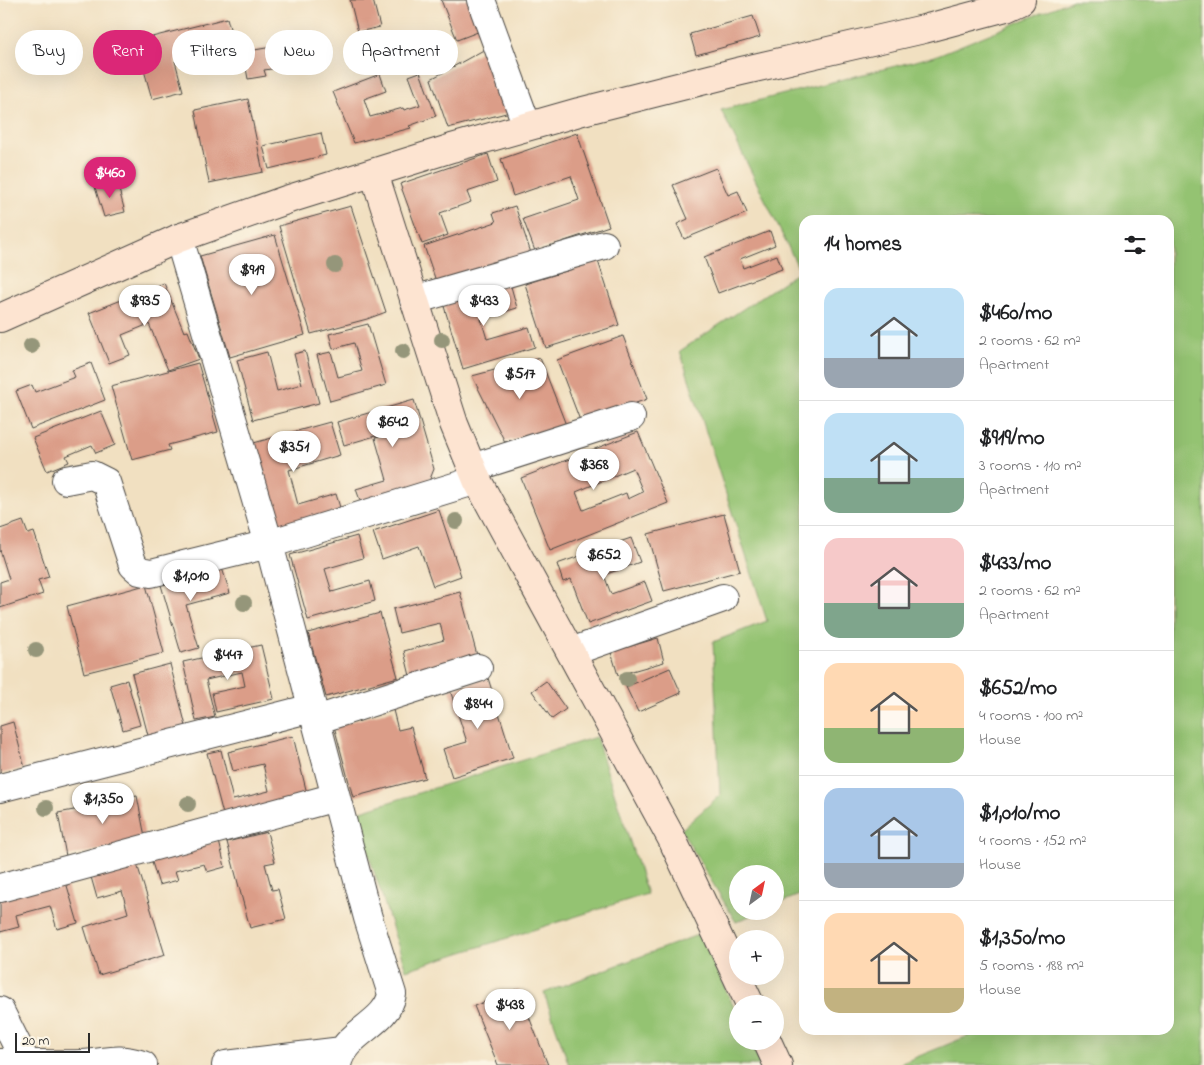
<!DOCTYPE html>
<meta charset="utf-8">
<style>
body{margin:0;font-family:"Indie Flower",sans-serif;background:#f2f2f2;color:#202124;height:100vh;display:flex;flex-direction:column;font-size:19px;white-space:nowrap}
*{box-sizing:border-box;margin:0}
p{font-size:16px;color:#757577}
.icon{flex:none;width:28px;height:28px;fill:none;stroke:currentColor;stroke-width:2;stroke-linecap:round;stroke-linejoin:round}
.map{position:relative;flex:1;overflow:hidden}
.sheet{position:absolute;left:799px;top:215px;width:375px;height:820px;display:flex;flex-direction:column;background:#fff;border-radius:15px;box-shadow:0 5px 20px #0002}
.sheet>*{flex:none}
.guide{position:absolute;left:15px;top:30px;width:475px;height:45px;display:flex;gap:10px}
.needle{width:32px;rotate:33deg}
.tools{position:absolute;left:729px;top:865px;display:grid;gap:10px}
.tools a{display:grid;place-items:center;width:55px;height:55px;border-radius:50%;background:#fff;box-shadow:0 5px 20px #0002;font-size:25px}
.scale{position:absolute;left:15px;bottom:12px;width:75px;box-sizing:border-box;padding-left:5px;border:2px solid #2b2b2b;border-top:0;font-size:14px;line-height:18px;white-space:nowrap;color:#2b2b2b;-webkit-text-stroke:4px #fcf5e5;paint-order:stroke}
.price{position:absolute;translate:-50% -42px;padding:0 11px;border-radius:18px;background:#fff;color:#222;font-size:16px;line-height:32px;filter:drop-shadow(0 1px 2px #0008)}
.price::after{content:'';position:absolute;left:50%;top:30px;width:15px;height:11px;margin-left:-8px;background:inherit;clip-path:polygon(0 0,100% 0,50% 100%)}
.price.on{background:#db2777;color:#fff}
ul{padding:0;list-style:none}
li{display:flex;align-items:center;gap:15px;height:125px;padding:0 25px}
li+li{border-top:1px solid #e0e0e0}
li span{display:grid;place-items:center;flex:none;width:140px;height:100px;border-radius:15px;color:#555}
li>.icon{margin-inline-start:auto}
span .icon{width:60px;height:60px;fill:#fffc;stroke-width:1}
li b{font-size:21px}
h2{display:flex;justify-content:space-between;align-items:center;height:60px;padding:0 25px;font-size:21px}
.tag{padding:0 18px;border-radius:22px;background:#fff;box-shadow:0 5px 20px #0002;font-size:18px;line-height:45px}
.tag.on{background:#db2777;color:#fff}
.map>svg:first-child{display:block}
</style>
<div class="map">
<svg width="1204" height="1065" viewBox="0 0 1204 1065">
<rect width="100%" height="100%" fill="#fcf5e5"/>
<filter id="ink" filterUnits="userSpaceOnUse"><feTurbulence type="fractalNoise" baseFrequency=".02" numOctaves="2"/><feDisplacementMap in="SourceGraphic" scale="10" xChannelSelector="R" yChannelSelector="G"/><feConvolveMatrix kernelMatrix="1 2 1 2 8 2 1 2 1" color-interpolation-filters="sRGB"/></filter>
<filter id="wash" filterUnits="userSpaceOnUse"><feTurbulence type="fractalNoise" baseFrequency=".0096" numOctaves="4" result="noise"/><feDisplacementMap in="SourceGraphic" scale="20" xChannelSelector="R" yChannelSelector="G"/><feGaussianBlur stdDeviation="1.12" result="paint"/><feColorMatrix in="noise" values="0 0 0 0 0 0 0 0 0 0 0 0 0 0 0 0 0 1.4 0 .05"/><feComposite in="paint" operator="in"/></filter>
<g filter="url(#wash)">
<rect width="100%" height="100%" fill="#f1e0c1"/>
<path fill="#94c372" stroke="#60774e" d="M1073,0h131v1065h-307l86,-35h186v-810h-365v673l-29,12v-31h-37v37h23l-25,11 -55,-92 39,-35 -7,-153 54,-21 -87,-270 120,-80 -79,-161 214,-54z
M596,737l51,157 -241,76 -51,-157z
M700,934l37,80 1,27h12l12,24h-193l-25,-72z"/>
<g id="blocks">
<path fill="#db9d88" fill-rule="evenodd" d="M350,0h23l7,27 -22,5z
M441,0h30l12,30 -26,10z
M753,16l7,21 -64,18 -6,-21z
M227,18l8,28 -60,15 8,30 -31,8 -16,-58z
M295,43l4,22 -35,5 2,6 -18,3 -5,-27z
M489,47l21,65 -62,16 -17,-49z
M420,72l16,44 -27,10 2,2 -57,15 -21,-51 47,-18 6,17 -22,8 6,18 33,-9 1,2 16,-5 -11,-29z
M248,99l15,73 -54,11 -14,-73z
M321,133l5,22 -57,14 -6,-23z
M577,133l32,93 -74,25 -12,-32 56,-19 -8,-24 -58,20 -12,-37z
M488,154l9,28 -30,10 4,10 -31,11 8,22 -26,9 -22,-60z
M716,168l12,27 10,-4 9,22 -63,26 -7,-15 11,-5 -15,-34z
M117,182l8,30 -21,5 -9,-30z
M351,206l35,106 -19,7 -56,15 -32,-108z
M515,206l16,47 -94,31 -13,-38 72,-24 -3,-9z
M770,231l5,14 -35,14 3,9 34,-13 5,14 -64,24 -14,-36z
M275,235l30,100 -75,22 -30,-101z
M598,261l21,64 -73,23 -21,-64z
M164,283l20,49 4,-1 11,28 -31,11 -19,-46 -27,11 8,20 -21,8 -20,-50z
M510,283l7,25 -36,11 6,20 42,-12 6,20 -72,22 -20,-66z
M368,324l18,61 -56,16 -13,-46 14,-3 7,25 24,-6 -8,-28 -21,6 -4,-15z
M623,336l24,63 -66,24 -24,-63z
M305,351l14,52 -66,17 -16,-60 30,-8 10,39 25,-7 -8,-30z
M540,358l26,67 -61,17 -33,-66z
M91,363l14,37 -74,29 -15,-38 16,-6 3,7 40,-15 -3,-7z
M198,363l20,69 -50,13 2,5 -38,10 -21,-74z
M414,400l20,69 -6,15 -67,19 -5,-14 31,-9 -12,-42 28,-8v-2l-59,17 -7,-23z
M101,411l14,34 -19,8 -4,-8 -26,11 3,6 -22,9 -14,-33z
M330,422l10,33 -51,15 9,35 38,-11 5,17 -66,19 -25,-86z
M638,432l30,71 -118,47 -29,-72zM633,468l10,24 -15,7 -2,-6 -43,17 -7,-18z
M439,510l22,66 -28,10 -14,-40 -37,13 -9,-27z
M724,514l16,57 -76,20 -16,-57z
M23,521l5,13 6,-2 15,45 -11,3 5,14 -43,14v-26l9,-3 -9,-29v-21z
M357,536l6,22 -38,11 7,23 38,-11 5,20 -67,19 -18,-65z
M631,538l9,24 -36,13 7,19 34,-12 7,19 -64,23 -17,-45 -8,3 -6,-18z
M222,568l8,25 -44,12 13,43 -18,5 -20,-68z
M146,585l18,68 -80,20 -17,-67z
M460,592l18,67 -68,17 -6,-25 40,-11 -4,-17 -41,10 -6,-24z
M380,613l18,64 -72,20 -18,-64z
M658,638l6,24 -46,13 -7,-23z
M261,645l13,54 -58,13 -4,-19 33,-7 -3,-14 -36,8 9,37 -19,4 -13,-59z
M170,664l18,70 -38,9 -18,-69z
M670,668l11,25 -43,19 -12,-25z
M488,678l25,80 -61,19 -9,-28 24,-7 -17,-52z
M127,680l13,45 -17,5 -13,-45z
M546,681l20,28 -14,10 -20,-28z
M393,710l5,20 13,-3 14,51 -72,19 -19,-71z
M13,722l12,46 -25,6v-48z
M293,736l16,66 -84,20 -18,-69 14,-3 12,50 36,-9 -6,-27 -30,7 -5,-19z
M116,791l2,8 19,-3 9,46 -80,14 -8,-43 37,-7 -2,-10z
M267,832l8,30 -10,2 7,26 6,-1 8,30 -36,9 -23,-86z
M219,841l6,26 -18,5 -3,-8 -29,7 3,9 -19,5 -8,-26z
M137,864l28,91 -66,20 -15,-48 44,-14 -6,-22 -25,7 -6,-21z
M65,879l13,44 -21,6 -7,-23 -34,9 3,12 -19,5v-35z
M518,989l30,76h-50l-24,-59z"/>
</g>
</g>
<g filter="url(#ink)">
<use href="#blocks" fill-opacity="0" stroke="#494642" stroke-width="1"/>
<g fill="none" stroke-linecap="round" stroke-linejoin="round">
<defs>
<path id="street" d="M481,0l46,126
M179,238l90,306 99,374 24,76c-5,31 -49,38 -55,71
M414,300l190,-55
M472,468l159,-51
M66,480l26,-5 14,7 27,83 7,6 11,2 118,-29 208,-64
M571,652l152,-54
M316,720l162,-52
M0,788l312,-80
M0,888l336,-91
M0,1011l26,52
M0,1063c27,0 55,2 82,1 27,-1 32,-8 61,1
M226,1065l116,-14"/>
<path id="secondary" d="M374,173l80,251 23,56 195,359 78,165
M0,318l179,-80 110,-39 163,-51 127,-36 158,-40 187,-43 82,-22 15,-7
M767,1041l11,24"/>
</defs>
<use href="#street" stroke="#494642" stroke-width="30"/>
<use href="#secondary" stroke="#494642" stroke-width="30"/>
<use href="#street" stroke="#fff" stroke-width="28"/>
<use href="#secondary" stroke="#fde4d1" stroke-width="28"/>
</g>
<g fill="#95967a">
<circle cx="335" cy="265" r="8"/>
<circle cx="442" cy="340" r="8"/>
<circle cx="31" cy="346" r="8"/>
<circle cx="403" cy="351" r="8"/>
<circle cx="456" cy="521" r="8"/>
<circle cx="244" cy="603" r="8"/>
<circle cx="36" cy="650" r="8"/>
<circle cx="627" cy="679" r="8"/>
<circle cx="188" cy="804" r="8"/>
<circle cx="46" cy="808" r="8"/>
</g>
</g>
</svg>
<div class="tools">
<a><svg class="needle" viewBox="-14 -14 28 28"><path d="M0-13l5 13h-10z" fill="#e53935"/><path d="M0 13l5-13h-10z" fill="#757577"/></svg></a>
<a>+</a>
<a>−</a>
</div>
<div class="scale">20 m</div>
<b class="price on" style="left:110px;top:199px">$460</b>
<b class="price" style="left:252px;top:296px">$919</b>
<b class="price" style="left:145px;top:327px">$935</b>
<b class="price" style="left:484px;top:327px">$433</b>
<b class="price" style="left:520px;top:400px">$517</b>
<b class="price" style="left:393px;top:448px">$642</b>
<b class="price" style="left:294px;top:473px">$351</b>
<b class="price" style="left:594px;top:491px">$368</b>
<b class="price" style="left:604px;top:581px">$652</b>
<b class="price" style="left:191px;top:602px">$1,010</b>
<b class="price" style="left:228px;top:681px">$447</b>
<b class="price" style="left:478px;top:730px">$844</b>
<b class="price" style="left:103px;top:825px">$1,350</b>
<b class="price" style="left:510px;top:1031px">$438</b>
<div class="guide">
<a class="tag">Buy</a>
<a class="tag on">Rent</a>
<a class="tag">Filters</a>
<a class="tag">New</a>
<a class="tag">Apartment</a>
</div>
<section class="sheet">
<h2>14 homes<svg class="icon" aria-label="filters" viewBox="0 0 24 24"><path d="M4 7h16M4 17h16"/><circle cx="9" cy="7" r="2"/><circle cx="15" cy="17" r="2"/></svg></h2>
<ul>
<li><span style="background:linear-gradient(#bfe0f5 70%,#9aa5b1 0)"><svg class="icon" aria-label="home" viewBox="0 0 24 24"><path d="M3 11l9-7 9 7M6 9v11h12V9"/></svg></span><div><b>$460/mo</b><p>2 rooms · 62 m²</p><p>Apartment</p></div></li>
<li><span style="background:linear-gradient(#bfe0f5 65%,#7fa58c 0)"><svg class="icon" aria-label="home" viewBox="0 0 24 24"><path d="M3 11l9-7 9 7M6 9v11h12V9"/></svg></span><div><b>$919/mo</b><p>3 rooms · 110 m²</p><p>Apartment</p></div></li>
<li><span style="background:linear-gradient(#f6c9c9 65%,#7fa58c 0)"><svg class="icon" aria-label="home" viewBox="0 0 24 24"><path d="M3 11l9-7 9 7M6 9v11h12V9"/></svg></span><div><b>$433/mo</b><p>2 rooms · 62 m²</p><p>Apartment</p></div></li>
<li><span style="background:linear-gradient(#ffd9b3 65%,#8fb573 0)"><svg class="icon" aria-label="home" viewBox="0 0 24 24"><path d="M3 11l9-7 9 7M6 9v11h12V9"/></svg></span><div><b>$652/mo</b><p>4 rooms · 100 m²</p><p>House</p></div></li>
<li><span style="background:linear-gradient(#a9c7e8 75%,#9aa5b1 0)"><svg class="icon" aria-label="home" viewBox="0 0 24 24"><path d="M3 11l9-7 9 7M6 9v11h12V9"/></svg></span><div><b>$1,010/mo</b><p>4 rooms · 152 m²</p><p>House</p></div></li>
<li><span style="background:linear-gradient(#ffd9b3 75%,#c2b280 0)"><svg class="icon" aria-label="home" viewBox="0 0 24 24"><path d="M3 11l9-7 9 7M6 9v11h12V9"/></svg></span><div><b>$1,350/mo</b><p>5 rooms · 188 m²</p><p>House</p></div></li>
</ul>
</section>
</div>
